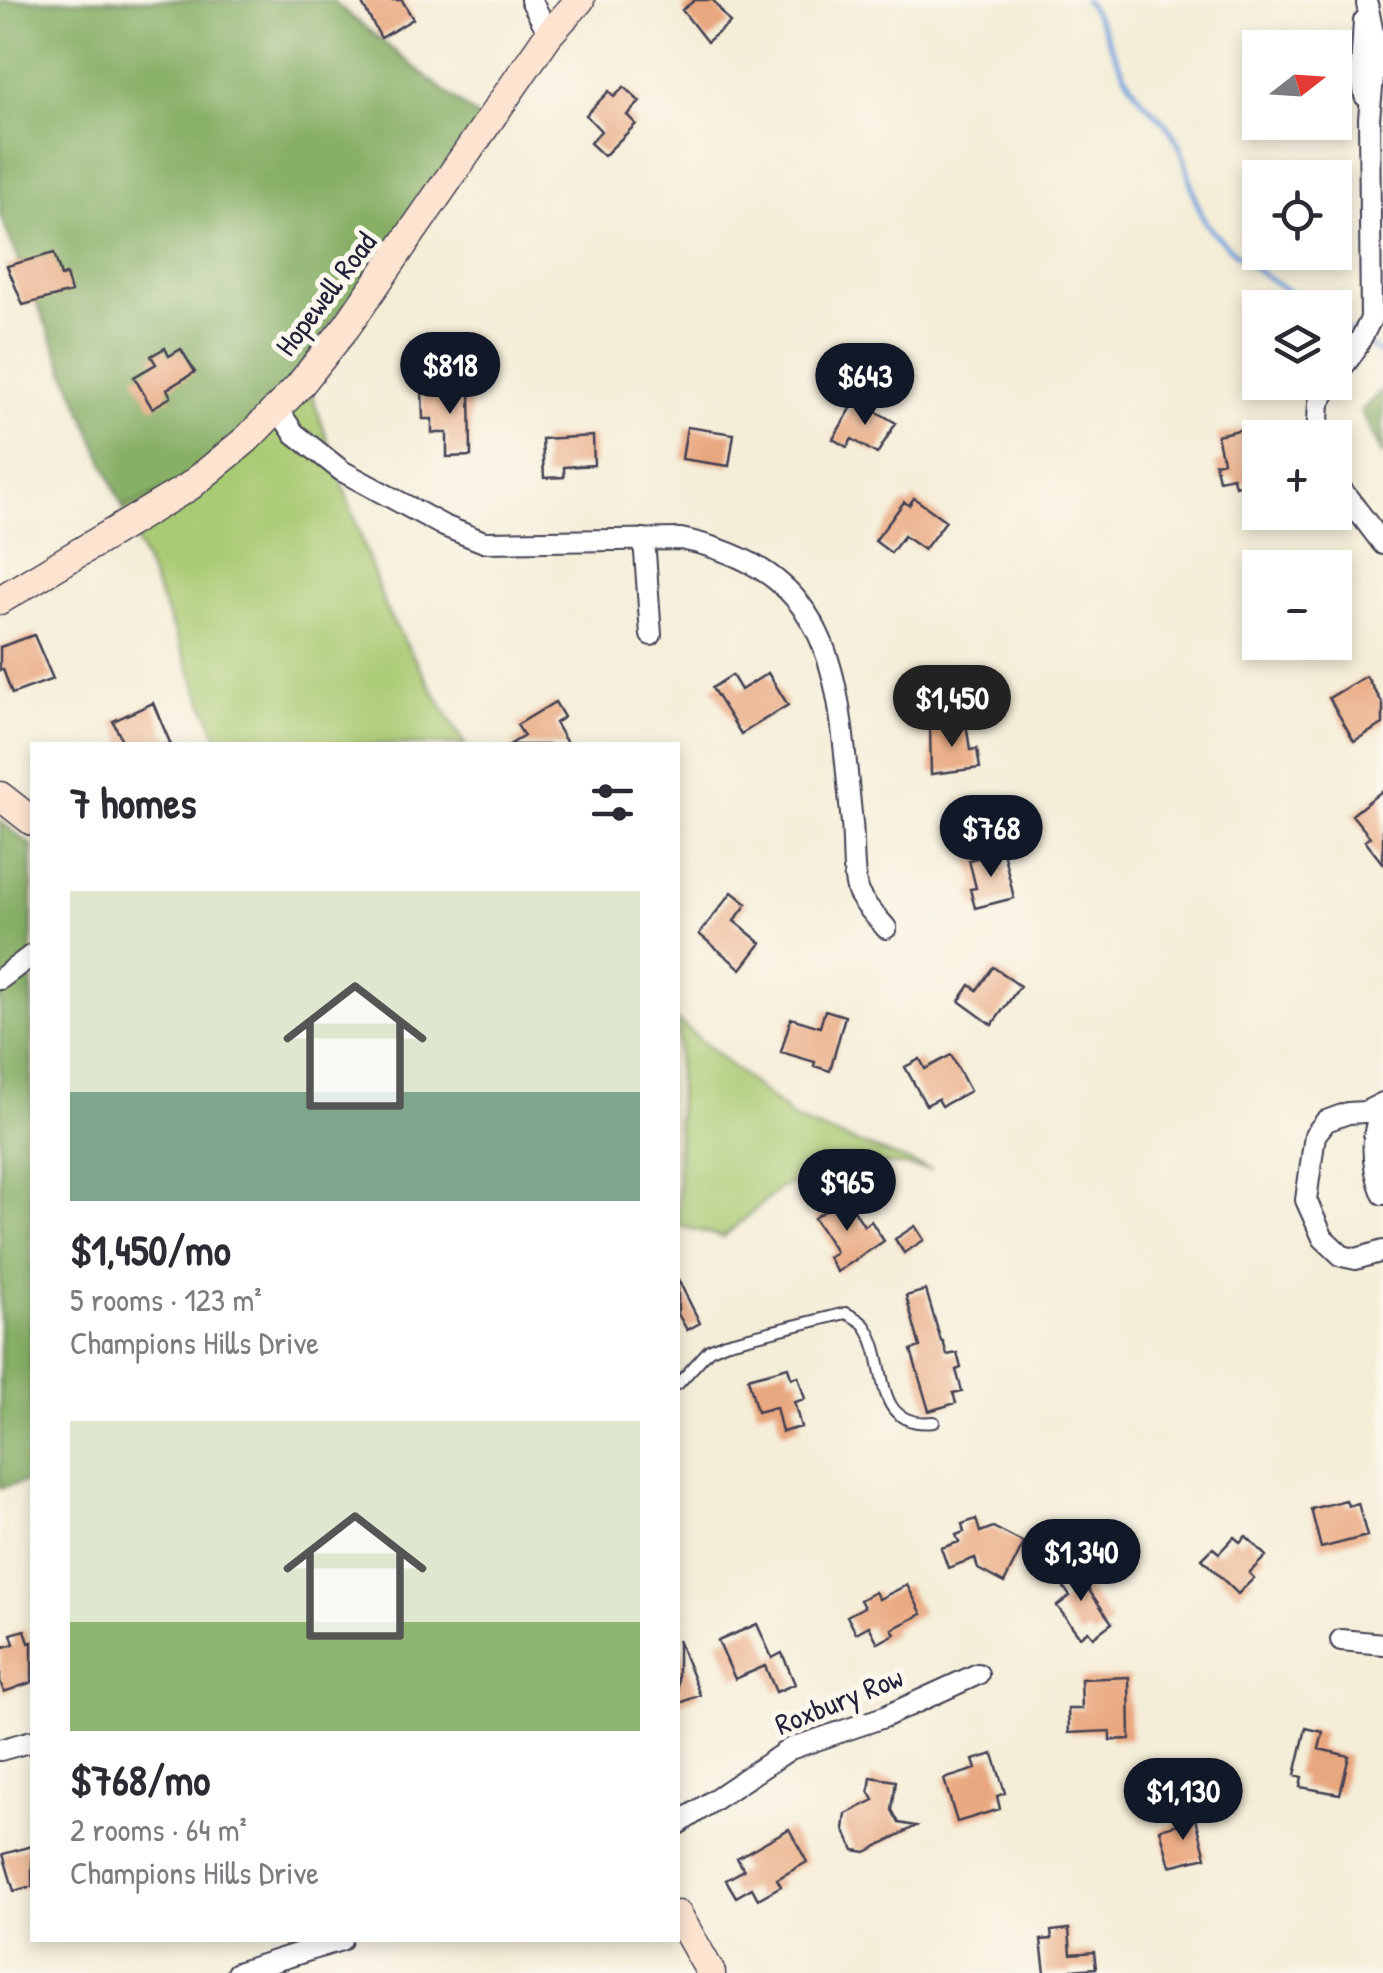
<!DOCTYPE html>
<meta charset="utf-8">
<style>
body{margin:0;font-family:"Patrick Hand",sans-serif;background:#f2f2f3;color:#2b2b33;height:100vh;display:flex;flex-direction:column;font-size:38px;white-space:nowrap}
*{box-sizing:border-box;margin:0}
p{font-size:32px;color:#7c7c81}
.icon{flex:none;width:55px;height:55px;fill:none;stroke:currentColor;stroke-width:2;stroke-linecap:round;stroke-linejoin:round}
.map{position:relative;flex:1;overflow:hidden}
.drawer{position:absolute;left:30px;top:742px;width:650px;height:1200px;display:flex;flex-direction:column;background:#fff;border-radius:0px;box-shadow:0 5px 15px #0003}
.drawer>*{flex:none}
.needle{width:65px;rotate:73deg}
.controls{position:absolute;left:1242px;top:30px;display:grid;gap:20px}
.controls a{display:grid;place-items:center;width:110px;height:110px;border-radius:0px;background:#fff;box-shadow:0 5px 15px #0003;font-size:50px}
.price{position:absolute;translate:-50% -85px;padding:0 22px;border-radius:35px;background:#111827;color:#fff;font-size:32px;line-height:65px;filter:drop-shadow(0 2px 5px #0008)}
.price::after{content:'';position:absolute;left:50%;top:60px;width:30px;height:22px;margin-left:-15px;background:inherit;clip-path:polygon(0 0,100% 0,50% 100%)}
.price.active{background:#222;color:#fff}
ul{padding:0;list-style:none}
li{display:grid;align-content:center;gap:20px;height:530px;padding:0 40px}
li span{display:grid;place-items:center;height:310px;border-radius:0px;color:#555}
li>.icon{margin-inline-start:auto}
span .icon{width:180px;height:180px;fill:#fffc;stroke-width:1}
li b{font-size:42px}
h2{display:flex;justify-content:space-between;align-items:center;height:120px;padding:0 40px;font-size:42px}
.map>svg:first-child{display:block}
</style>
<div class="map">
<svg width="1383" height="1973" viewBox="0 0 1383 1973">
<rect width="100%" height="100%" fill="#fbf7ec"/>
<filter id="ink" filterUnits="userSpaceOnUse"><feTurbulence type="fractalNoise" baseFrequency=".01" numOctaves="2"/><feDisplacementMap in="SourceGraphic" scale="20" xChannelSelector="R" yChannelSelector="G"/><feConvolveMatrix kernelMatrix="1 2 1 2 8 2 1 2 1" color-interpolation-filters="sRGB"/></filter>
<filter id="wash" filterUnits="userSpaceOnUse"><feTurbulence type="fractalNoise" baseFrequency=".0048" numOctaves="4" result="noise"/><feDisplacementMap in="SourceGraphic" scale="40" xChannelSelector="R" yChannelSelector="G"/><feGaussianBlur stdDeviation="2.25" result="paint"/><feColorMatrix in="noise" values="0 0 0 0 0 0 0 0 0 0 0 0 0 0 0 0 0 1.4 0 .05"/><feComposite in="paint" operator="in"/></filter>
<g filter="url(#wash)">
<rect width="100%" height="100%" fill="#f4edd7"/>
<path fill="#aacb74" stroke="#667658" stroke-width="2.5" d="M302,366l84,244 79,135h-244l-98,-237 85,-35z
M678,1021l119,100 135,49 -87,-12 -67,32 -55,47 -45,-12z"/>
<path fill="#87af66" stroke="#546850" stroke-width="2.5" d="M0,0h331l157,126 -153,192 -34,49 -93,106 -85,35 -123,-293z
M1383,389v67l-22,-45z
M0,821l32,25v634l-32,8z"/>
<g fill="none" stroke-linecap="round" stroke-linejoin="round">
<path stroke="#71a1db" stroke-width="5" d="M1085,0c21,27 29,59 48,88 13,20 33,31 44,53 15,28 12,59 32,86 24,30 72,60 104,81
M1335,321l21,15
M1365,343l18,13"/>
</g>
<g id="blocks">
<path fill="#e9a77f" d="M360,0h42l11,19 -32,19z
M695,0h18l17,23 -23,19 -25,-32z
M624,87l16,15 -13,13 9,9 -32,32 -14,-13 11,-12 -15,-16 23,-24 5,6z
M54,253l7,23 5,-2 5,18 -48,13 -16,-39z
M165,348l4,8 12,-7 14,23 -28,17 4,8 -19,11 -18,-31 22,-13 -5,-8z
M470,388l1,68 -24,1v-24h-15v-14h-9l-1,-30z
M856,400l40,23 -19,31 -25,-15 -5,8 -14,-8z
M687,427l47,7 -5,32 -47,-7z
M1252,427l8,45 -11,2 2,8 -16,4 -2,-9 -14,3 -4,-17 8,-2 -6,-26z
M593,436l1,29 -30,2v10l-20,1 -2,-39z
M914,498l32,23 -22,29 -20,-14 -13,17 -16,-12 29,-39 5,3z
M34,635l19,44 -41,15 -9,-25 -3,1v-23z
M768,673l20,32 -47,29 -29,-46 20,-13 9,15z
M1366,676l17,28v20l-29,17 -25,-43z
M555,702l9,15 -9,6 13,22h-59l15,-9 -7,-11z
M153,703l18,42h-47l-11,-24z
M966,723l4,27 7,-1 3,19 -49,6 -1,-47z
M1383,790v74l-18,-23 5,-4 -18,-22z
M1003,851l11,47 -39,10 -5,-19 6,-1 -7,-28z
M732,892l15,12 -13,17 27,22 -20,26 -42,-35z
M993,967l27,19 -28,39 -33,-24 11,-16 7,5z
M825,1010l20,6 -15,55 -16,-5 1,-4 -34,-10 10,-34 29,9z
M951,1055l19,36 -28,15 -4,-7 -12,6 -21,-38 15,-8 5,10z
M846,1197l18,29 7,-5 13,20 -47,31 -9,-15 8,-5 -22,-34z
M915,1226l9,14 -20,13 -9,-14z
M678,1279l22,44 -13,7 -9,-16z
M926,1290l15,51h2l4,14 10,-2 4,15 -5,2 6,21 -9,2 3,10 -27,8 -18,-61 9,-3 -14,-51z
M788,1367l3,11 7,-2 7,23 -11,3 7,25 -19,5 -6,-25 -19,5 -9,-34z
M1346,1500l2,6 10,-3 9,33 -46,12 -10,-39z
M976,1519l4,13 13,-5 31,16 -20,40 -26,-14 -3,-11 -27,10 -7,-20 18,-6 -3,-7 8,-3 -2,-8z
M1246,1536l20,20 -17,17 5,5 -16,16 -36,-35 11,-11 6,5 15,-16 6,5z
M1069,1562l43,61 -19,14 -5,-6 -8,6 -23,-31 13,-10 -16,-22z
M907,1585l15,29 -30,15 3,5 -17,9 -9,-17 -13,7 -9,-17 17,-9 -4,-7 15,-8 4,7z
M757,1624l15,34 10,-5 13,31 -19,8 -11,-26 -30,13 -17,-38z
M25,1630l4,13 3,-1v40l-28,10 -4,-11v-33l14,-4 -3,-10z
M678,1640l22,55 -22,9z
M1129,1677l1,62 -20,1v-9l-41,2 -1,-24h14l-1,-30z
M1306,1728l17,4 -4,17 30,7 -9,38 -40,-7 2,-10 -7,-2z
M993,1754l12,39 -8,3 3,13 -43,13 -13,-43 32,-10 -3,-9z
M871,1777l25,4 -4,29 7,13 17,3 -50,26 -12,-2 -10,-21 2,-15 28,-14 -5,-9z
M1196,1819l10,38 -36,9 -10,-37z
M789,1829l18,33 -30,17 4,7 -23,13 -6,-11 -16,9 -10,-17 18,-10 -7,-12z
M32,1846v40l-18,5 -11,-37z
M1069,1929l2,25 23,-2 2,16 -24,2v3h-27l-4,-33 11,-1 -1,-8z"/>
</g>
</g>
<g filter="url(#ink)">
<use href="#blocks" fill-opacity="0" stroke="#424052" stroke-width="2.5"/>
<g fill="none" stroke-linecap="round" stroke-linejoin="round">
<defs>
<path id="lane" d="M678,1384l31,-34 16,-7 121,-30c7,4 15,7 19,13 26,36 4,103 69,96"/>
<path id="street" d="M531,0l18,34
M1364,21l-3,49 4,26
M1335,377l19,-25 17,-33 -2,-201 7,-70 -9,-44
M277,408l17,25 48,38 102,55 40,16 197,-3c163,34 156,148 171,284 2,19 0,53 6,69 5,12 20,26 28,36
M1317,438l2,-35 13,-21
M1335,481l48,63
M644,539l7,96
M0,979l32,-24
M1383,1103l-18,9 -17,1 -22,8 -11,14 -9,65 17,38 19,18 14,3 27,-8
M1383,1107c-14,29 -12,57 0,87
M1341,1640l42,4
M0,1750l32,-9
M678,1824l112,-75 94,-32 94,-43
M237,1973l104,-33"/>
<path id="secondary" d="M0,600l190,-114 57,-47 52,-53 48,-60 202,-292 31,-34
M0,796l32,25
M678,1915l33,58"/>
</defs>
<use href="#lane" stroke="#424052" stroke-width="14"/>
<use href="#street" stroke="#424052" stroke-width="24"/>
<use href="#secondary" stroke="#424052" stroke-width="31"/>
<use href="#lane" stroke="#fff" stroke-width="10"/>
<use href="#street" stroke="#fff" stroke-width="20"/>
<use href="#secondary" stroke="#fde4d1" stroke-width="28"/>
</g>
</g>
<g text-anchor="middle" stroke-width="10" stroke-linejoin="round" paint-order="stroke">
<g font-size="30" fill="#22223b" stroke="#fbf7ec">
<text transform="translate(326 294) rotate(-53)" y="10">Hopewell Road</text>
<text transform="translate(839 1701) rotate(-22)" y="10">Roxbury Row</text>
</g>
</g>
</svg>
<div class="controls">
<a><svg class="needle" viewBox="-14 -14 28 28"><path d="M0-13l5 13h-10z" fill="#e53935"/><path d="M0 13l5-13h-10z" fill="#7c7c81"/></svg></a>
<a><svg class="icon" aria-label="locate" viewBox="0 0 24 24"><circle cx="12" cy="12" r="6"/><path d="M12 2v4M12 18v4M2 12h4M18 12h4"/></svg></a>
<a><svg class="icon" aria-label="layers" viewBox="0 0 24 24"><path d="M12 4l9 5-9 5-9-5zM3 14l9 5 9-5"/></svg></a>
<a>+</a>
<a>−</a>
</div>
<b class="price" style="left:450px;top:417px">$818</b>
<b class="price" style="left:865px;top:428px">$643</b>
<b class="price active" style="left:952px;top:750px">$1,450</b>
<b class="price" style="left:991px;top:880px">$768</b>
<b class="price" style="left:847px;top:1234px">$965</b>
<b class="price" style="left:1081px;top:1604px">$1,340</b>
<b class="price" style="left:1183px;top:1843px">$1,130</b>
<section class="drawer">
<h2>7 homes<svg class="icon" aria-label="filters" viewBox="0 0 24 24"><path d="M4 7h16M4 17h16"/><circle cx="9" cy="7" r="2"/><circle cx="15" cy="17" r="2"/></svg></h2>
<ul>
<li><span style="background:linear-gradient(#dfe7d0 65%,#7fa58c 0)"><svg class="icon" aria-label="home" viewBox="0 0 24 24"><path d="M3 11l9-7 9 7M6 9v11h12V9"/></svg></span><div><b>$1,450/mo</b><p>5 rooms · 123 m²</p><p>Champions Hills Drive</p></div></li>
<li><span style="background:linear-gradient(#dfe7d0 65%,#8fb573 0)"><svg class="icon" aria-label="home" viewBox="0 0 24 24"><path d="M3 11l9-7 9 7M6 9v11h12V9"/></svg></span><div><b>$768/mo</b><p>2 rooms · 64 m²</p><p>Champions Hills Drive</p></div></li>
</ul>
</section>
</div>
